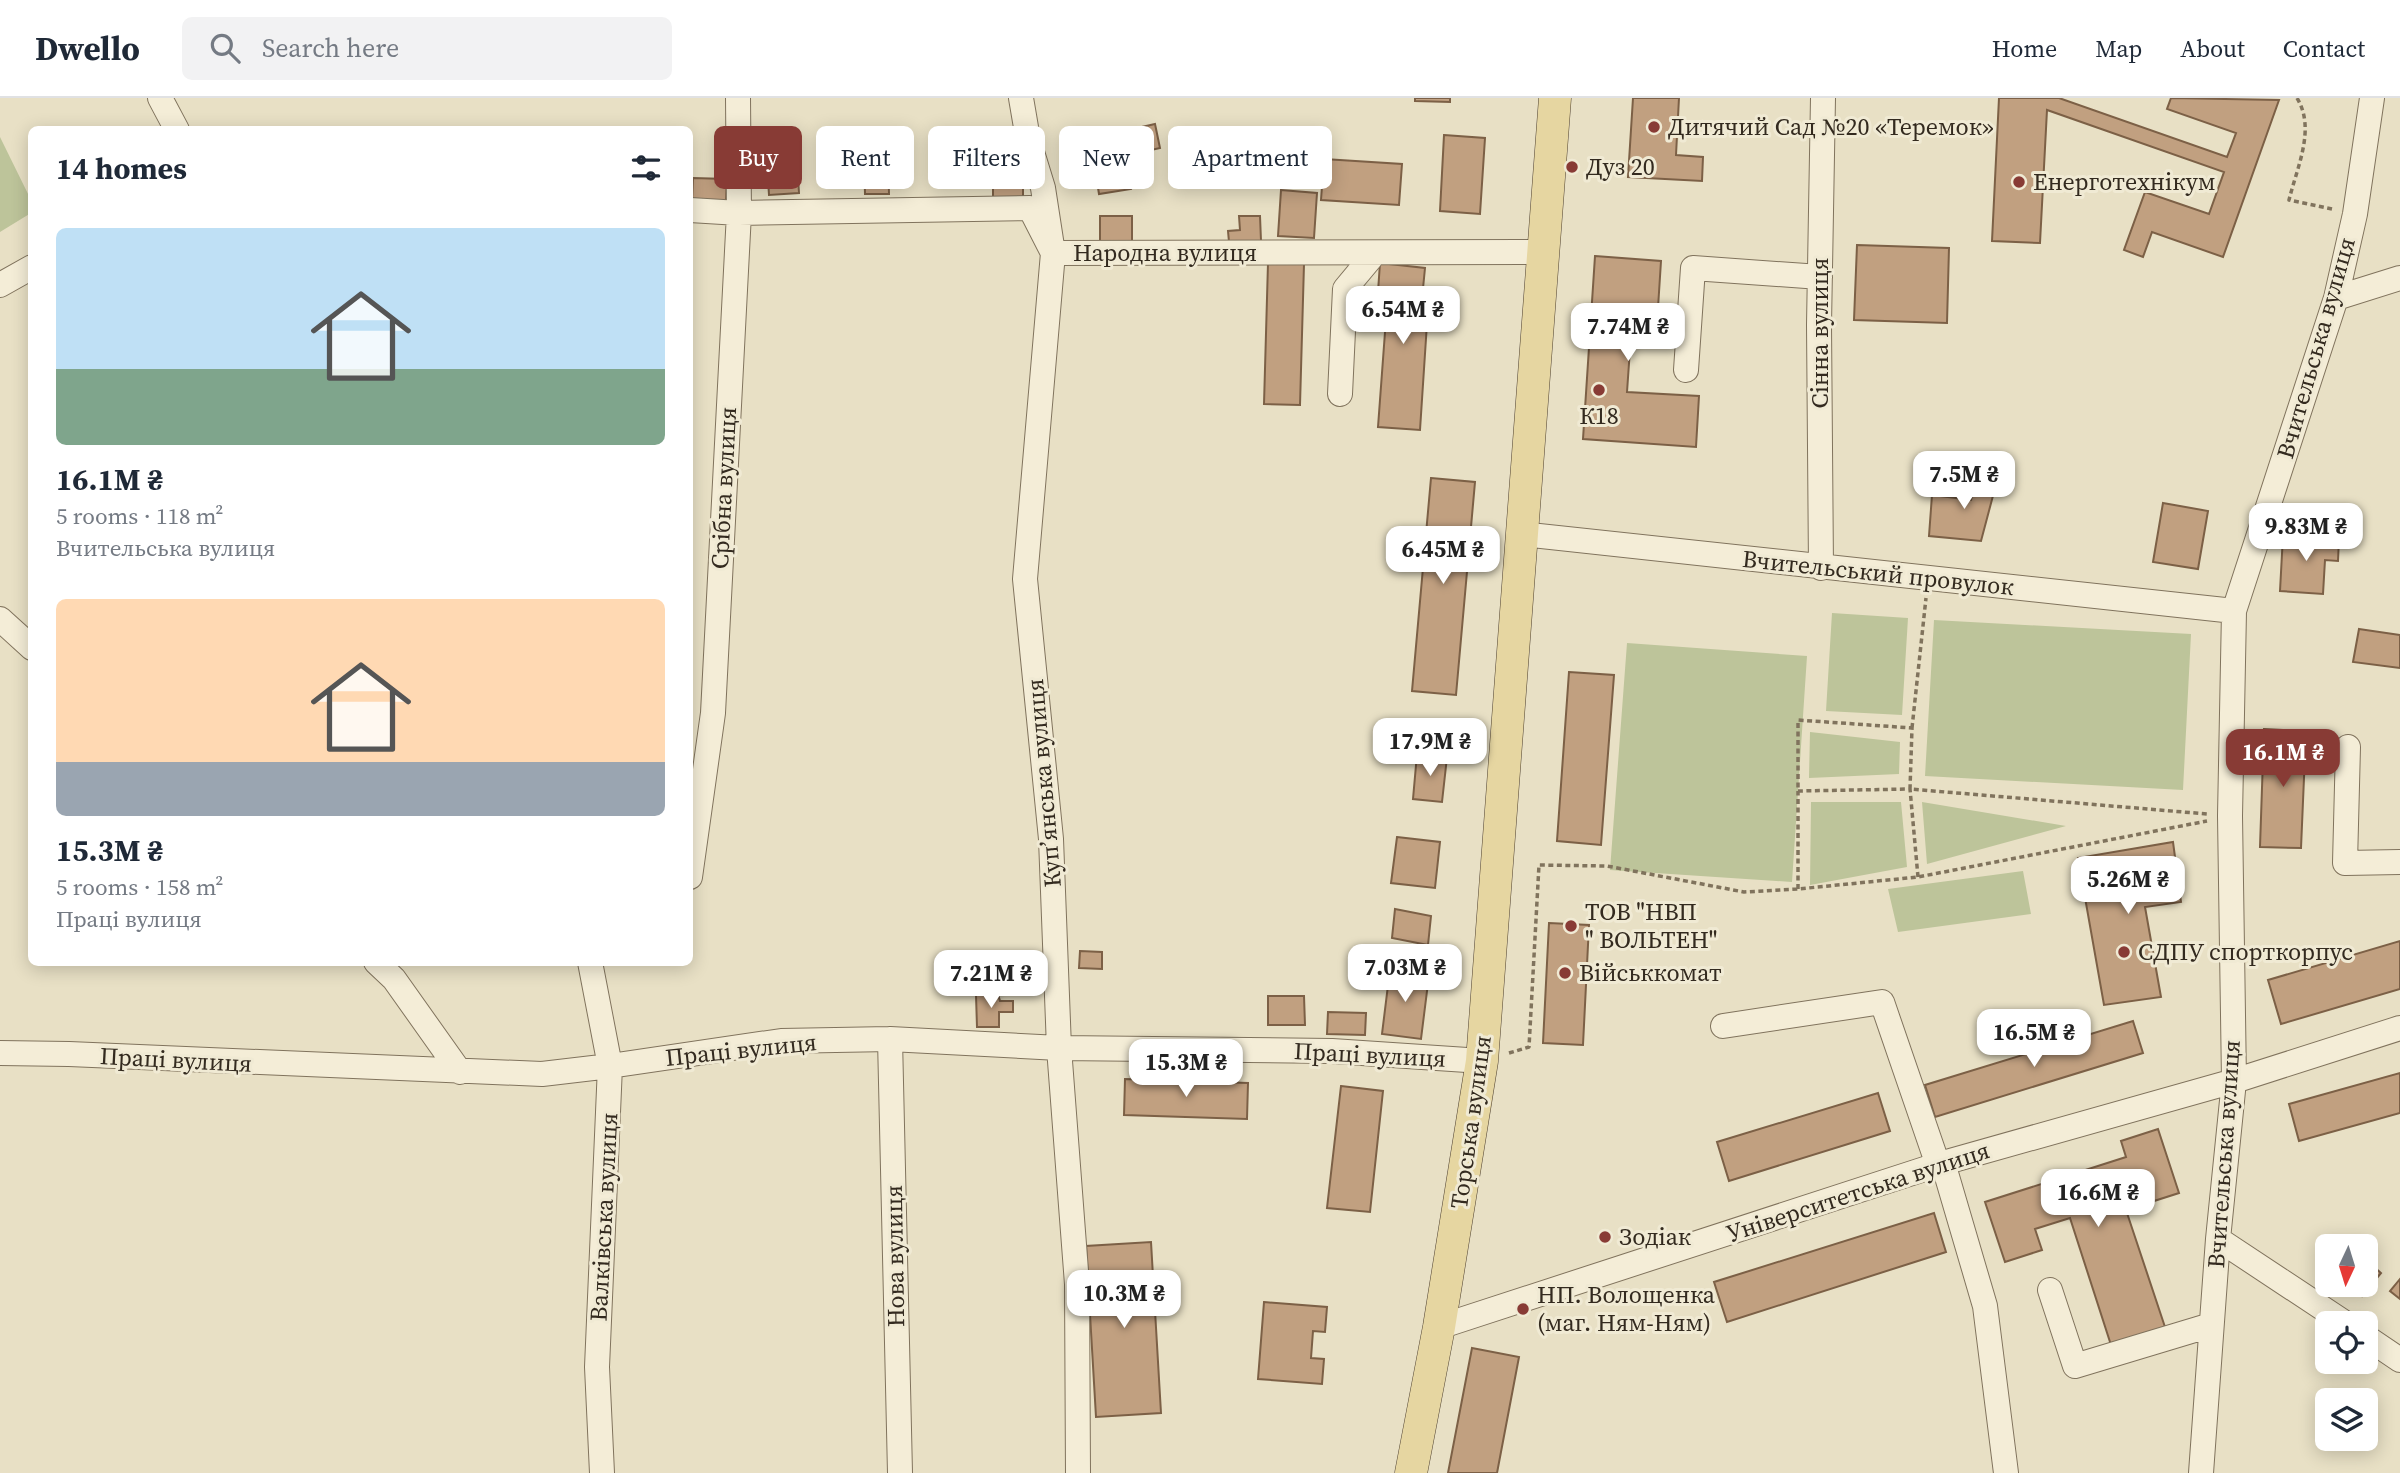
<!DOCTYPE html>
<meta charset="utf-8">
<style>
body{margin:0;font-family:"Source Serif 4",serif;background:#f2f2f3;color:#1f2937;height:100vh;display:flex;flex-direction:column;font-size:26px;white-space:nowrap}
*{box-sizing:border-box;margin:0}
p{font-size:23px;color:#747a83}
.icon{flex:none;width:38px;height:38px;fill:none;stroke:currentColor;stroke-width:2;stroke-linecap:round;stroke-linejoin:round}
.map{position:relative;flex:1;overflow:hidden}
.side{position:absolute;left:28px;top:28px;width:665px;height:840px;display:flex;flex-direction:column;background:#fff;border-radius:10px;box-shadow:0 4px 18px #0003}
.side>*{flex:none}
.hud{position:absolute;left:714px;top:28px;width:665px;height:63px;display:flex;gap:14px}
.needle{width:46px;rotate:184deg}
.fabs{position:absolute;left:2315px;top:1136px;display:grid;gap:14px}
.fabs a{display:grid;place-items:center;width:63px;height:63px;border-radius:10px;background:#fff;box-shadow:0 4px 18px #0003;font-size:35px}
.price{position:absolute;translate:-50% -60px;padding:0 16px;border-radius:14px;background:#fff;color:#222;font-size:23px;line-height:46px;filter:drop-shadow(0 2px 4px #0008)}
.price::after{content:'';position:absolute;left:50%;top:42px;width:21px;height:16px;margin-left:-10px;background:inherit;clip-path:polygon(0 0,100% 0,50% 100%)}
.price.on{background:#883b35;color:#fff}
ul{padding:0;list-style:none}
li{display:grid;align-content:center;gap:14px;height:371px;padding:0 28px}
li span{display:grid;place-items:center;height:217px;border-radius:10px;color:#555}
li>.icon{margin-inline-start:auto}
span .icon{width:126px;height:126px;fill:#fffc;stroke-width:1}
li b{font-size:30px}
h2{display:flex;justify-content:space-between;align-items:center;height:84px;padding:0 28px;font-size:30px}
.tag{padding:0 24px;border-radius:10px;background:#fff;box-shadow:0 4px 18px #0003;font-size:24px;line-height:63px}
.tag.on{background:#883b35;color:#fff}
header{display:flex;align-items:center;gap:42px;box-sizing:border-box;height:98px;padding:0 35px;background:#fff;border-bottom:2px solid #e0e1e3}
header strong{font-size:33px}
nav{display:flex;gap:38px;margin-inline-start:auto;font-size:24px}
.search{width:490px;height:63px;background:#f2f2f3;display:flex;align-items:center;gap:18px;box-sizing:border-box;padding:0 24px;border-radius:10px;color:#747a83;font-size:26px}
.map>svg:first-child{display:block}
</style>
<header>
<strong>Dwello</strong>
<div class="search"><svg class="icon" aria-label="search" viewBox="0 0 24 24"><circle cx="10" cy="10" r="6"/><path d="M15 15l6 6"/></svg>Search here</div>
<nav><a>Home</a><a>Map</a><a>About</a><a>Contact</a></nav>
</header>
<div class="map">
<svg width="2400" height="1375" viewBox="0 0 2400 1375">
<rect width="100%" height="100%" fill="#e8e0c5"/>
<path fill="#bdc49a" d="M0,39l31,63v13l-31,19z
M1832,515l76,5 -6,97 -76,-4z
M1934,522l257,14 -8,156 -258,-14z
M1627,545l180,13 -15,226 -182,-12z
M1810,634l90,10 -1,32 -90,4z
M1811,704h90l6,65 -97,18z
M1922,704l144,24 -139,38z
M2023,773l8,43 -133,18 -10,-43z"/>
<path fill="#c1a080" stroke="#7c6046" stroke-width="2" d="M1415,0h35v4l-35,-1z
M1633,0h46l-3,57 27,2 -1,24 -74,-4z
M1999,0h60l168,59 9,-24 -69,-24 4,-11 108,2 -56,157 -71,-25 -9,25 -19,-7 21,-58 64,22 15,-42 -177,-62 -7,133 -48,-2z
M1155,26l5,24 -31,7 -5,-24z
M1279,37l34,2 -3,40 -33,-2z
M1444,37l41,3 -5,76 -40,-3z
M888,56l1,40h-24l-1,-39z
M1324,61l78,5 -3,41 -78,-5z
M797,64l2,31 -30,2 -2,-31z
M1128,73l3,18 -32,5 -3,-19z
M993,75h30v24h-30z
M693,80l34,1 -1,23 -34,-1z
M1281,92l36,3 -3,45 -36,-2z
M1100,118h32v25h-32z
M1239,118h21l1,25 -32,1 -1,-11 12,-1z
M1857,147l92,3 -2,75 -93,-3z
M1595,158l66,5 -3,47 -25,-2 -6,86 72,4 -3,51 -113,-8z
M1268,165l36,1 -4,141 -36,-1z
M1380,165l45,5 -4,41 7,-1 -8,122 -42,-3 9,-122 -10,1z
M1980,370l19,5 -18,68 -52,-5 3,-41 39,5z
M1431,380l44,4 -19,213 -44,-4z
M2163,405l45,8 -10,58 -45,-7z
M2283,437l56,3 -1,23 -13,-1 -2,34 -43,-3z
M2359,531l41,6v33l-47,-6z
M1569,574l45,3 -13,170 -44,-4z
M2264,631l42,2 -5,117 -41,-1z
M1417,656l30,3 -5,45 -29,-3z
M1397,739l43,5 -5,46 -44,-5z
M2173,744l8,60 -36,5 16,90 -57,8 -26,-147z
M1395,811l36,7 -3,29 -36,-7z
M1549,825l40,2 -6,120 -40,-2z
M2400,843v48l-119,35 -13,-44z
M1080,853l22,1v17l-23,-1z
M1390,871l39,6 -8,64 -39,-5z
M998,896l2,7h13v11h-14v15h-22l-1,-32z
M1268,898h36l1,29h-37z
M1328,914l38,1 -1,22 -38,-1z
M2133,923l10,32 -208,64 -10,-32z
M2400,975v40l-101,28 -10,-37z
M1125,981l123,4 -1,36 -123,-4z
M1341,988l42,5 -13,121 -43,-4z
M1878,995l12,38 -161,50 -12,-39z
M2158,1031l21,64 -53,17 39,117 -54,18 -41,-127 -35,11 7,21 -37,12 -20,-60 141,-45 -5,-16z
M1934,1115l12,39 -219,70 -13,-40z
M1151,1144l10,171 -65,4 -10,-171z
M2366,1162l15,13 -19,23 -14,-12h18z
M2400,1181v20l-10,-8z
M1264,1204l63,5 -2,25 -12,-1 -2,27 13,1 -2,25 -64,-5z
M1472,1250l47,9 -22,116h-49z"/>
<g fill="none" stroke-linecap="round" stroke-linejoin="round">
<defs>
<path id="minor" d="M160,0l17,32
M1021,0l7,41 15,49 10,65 -28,326 26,260 8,209 18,236 1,189
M690,112l49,3 291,-5 23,45 489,-1
M0,187l32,-18
M2336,200l64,-20
M1686,272l7,-102 127,9
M1340,296l5,-105 30,-36
M1522,436l712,77
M1821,470l-2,-243 4,-227
M0,521l32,29
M2348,649l-3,116 55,-1
M690,779l23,-164 26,-500 -1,-115
M376,864l18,17 66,93
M590,864l20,104 -13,301 5,106
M1723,928l159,-24 56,163
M890,941l10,434
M0,955l69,1 473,20 68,-8 171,-25 109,-2 169,9 273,3 150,10
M1943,1065l42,143 21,167
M2218,1141l127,84
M2050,1192l25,76 136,-41
M1439,1229l504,-164 291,-82 166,-53
M2366,1239l34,23
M2201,1375l17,-234 16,-158 -4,-265 4,-205 102,-313 19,-84 17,-116"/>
<path id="major" d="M1411,1375l28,-146 43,-266 73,-963"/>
</defs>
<use href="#minor" stroke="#80735d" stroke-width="26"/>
<use href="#major" stroke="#4f4131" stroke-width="33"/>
<path stroke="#80735d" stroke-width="3.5" stroke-dasharray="5 3.5" stroke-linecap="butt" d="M2297,0c19,31 0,69 -8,102l43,9
M1912,630l14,-130
M1918,779l-8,-88 -112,2v-71l114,8 -2,61 297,25
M1798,791v-98
M1509,955l20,-6 10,-182 68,1 137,26 54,-3 120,-12 289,-56"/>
<use href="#minor" stroke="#f4edd7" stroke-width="24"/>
<use href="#major" stroke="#e6d6a1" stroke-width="32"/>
</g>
<g fill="#883b35" stroke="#f0ead4" stroke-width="2.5">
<circle cx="1654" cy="29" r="7"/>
<circle cx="1572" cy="69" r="7"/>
<circle cx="2019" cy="84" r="7"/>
<circle cx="1599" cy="292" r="7"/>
<circle cx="1571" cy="828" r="7"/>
<circle cx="2124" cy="854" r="7"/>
<circle cx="1565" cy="875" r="7"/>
<circle cx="1605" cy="1139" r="7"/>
<circle cx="1523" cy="1211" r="7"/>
</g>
<g text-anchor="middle" stroke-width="6" stroke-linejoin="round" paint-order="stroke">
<g font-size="24" fill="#332a1f" stroke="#f0ead4" text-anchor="start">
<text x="1668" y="37">Дитячий Сад №20 «Теремок»</text>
<text x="1586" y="77">Дуз 20</text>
<text x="2033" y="92">Енерготехнікум</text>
<text x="1599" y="326" text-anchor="middle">К18</text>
<text x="1585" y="822">ТОВ "НВП<tspan x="1585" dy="28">" ВОЛЬТЕН"</tspan></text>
<text x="2138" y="862">СДПУ спорткорпус</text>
<text x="1579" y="883">Військкомат</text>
<text x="1619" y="1147">Зодіак</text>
<text x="1537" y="1205">НП. Волощенка<tspan x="1537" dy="28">(маг. Ням-Ням)</tspan></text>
</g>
<g font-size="24" fill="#332a1f" stroke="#f0ead4">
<text x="1165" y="163">Народна вулиця</text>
<text transform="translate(1820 235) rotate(-90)" y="8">Сінна вулиця</text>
<text transform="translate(2316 250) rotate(-74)" y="8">Вчительська вулиця</text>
<text transform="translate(724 390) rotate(-87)" y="8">Срібна вулиця</text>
<text transform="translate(1878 475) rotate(6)" y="8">Вчительський провулок</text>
<text transform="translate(1044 685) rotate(-95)" y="8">Куп’янська вулиця</text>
<text transform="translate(741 952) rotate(-6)" y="8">Праці вулиця</text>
<text transform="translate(1370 957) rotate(3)" y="8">Праці вулиця</text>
<text transform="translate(176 962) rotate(3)" y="8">Праці вулиця</text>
<text transform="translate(1471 1024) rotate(-82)" y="8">Торська вулиця</text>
<text transform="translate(2224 1056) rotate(-86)" y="8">Вчительська вулиця</text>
<text transform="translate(1858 1094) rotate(-18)" y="8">Університетська вулиця</text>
<text transform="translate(604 1119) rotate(-87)" y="8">Валківська вулиця</text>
<text transform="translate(895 1158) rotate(-91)" y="8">Нова вулиця</text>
</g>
</g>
</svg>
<div class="fabs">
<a><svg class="needle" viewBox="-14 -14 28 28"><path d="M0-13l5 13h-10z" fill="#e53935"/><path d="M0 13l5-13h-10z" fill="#747a83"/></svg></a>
<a><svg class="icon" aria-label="locate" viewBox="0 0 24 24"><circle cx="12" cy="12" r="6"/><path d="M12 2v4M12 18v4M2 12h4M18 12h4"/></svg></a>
<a><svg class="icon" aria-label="layers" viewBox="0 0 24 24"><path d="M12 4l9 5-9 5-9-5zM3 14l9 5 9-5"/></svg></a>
</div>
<b class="price" style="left:1403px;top:248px">6.54M ₴</b>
<b class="price" style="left:1628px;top:265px">7.74M ₴</b>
<b class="price" style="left:1964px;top:413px">7.5M ₴</b>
<b class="price" style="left:2306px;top:465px">9.83M ₴</b>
<b class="price" style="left:1443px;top:488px">6.45M ₴</b>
<b class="price" style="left:1430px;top:680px">17.9M ₴</b>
<b class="price on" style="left:2283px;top:691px">16.1M ₴</b>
<b class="price" style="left:2128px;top:818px">5.26M ₴</b>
<b class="price" style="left:1405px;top:906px">7.03M ₴</b>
<b class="price" style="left:991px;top:912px">7.21M ₴</b>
<b class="price" style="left:2034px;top:971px">16.5M ₴</b>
<b class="price" style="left:1186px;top:1001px">15.3M ₴</b>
<b class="price" style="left:2098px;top:1131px">16.6M ₴</b>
<b class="price" style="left:1124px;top:1232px">10.3M ₴</b>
<div class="hud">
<a class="tag on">Buy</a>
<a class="tag">Rent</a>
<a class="tag">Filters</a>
<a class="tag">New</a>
<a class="tag">Apartment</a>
</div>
<section class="side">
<h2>14 homes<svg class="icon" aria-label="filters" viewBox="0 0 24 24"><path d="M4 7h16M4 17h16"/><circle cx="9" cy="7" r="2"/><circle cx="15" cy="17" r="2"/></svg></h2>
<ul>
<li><span style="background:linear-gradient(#bfe0f5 65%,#7fa58c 0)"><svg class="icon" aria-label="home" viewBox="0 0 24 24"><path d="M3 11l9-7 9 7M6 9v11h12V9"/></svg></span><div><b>16.1M ₴</b><p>5 rooms · 118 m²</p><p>Вчительська вулиця</p></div></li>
<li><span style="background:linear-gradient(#ffd9b3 75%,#9aa5b1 0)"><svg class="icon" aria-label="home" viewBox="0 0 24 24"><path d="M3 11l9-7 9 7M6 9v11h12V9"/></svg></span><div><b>15.3M ₴</b><p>5 rooms · 158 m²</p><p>Праці вулиця</p></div></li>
</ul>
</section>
</div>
